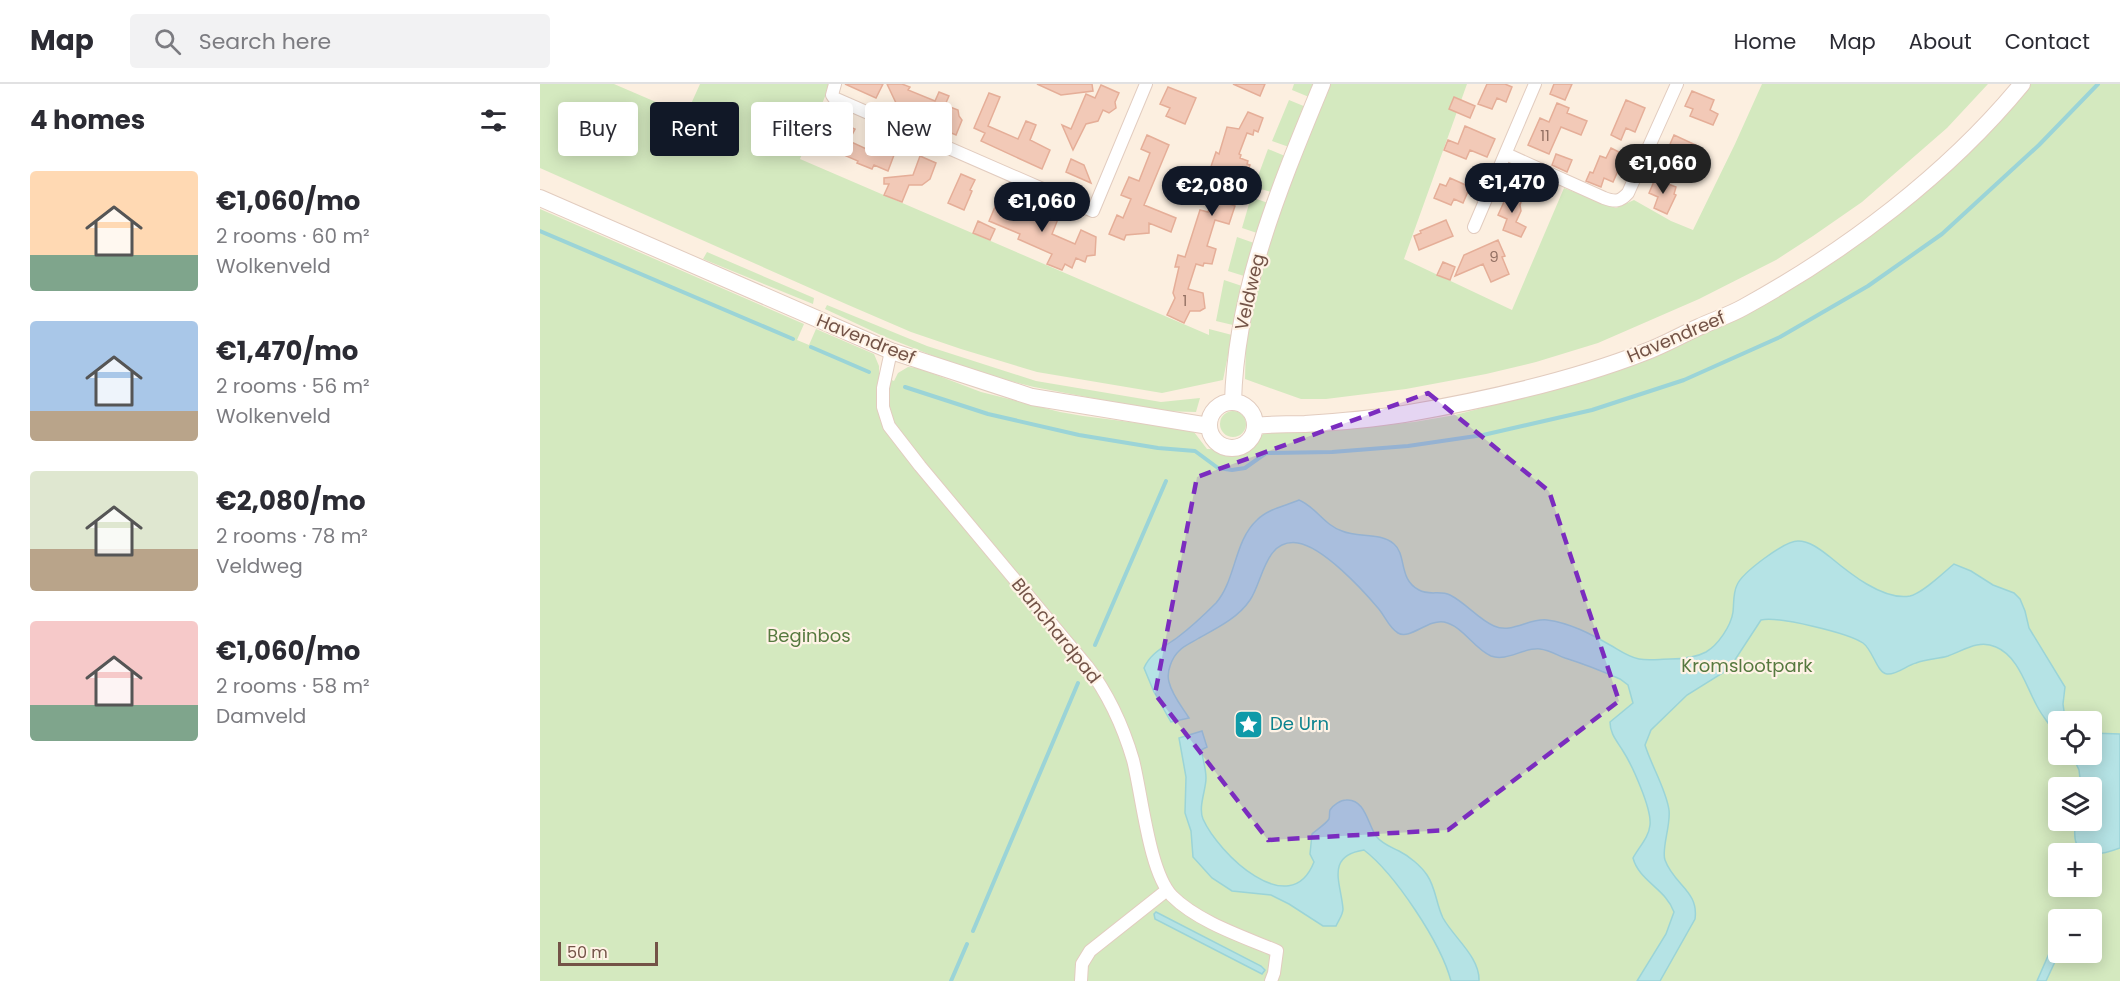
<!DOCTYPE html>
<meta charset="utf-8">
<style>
body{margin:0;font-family:Poppins,sans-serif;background:#f2f2f3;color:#2b2b33;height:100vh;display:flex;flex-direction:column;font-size:22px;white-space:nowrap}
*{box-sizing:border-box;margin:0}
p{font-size:20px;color:#7c7c81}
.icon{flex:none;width:33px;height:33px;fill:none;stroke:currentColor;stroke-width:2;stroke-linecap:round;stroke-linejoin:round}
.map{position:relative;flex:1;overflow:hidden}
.sheet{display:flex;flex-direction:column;background:#fff;width:540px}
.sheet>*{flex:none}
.banner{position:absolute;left:18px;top:18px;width:570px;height:54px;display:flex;gap:12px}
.buttons{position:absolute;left:1508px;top:627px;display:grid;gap:12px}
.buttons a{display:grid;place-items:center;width:54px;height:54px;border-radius:6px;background:#fff;box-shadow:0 3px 15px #0003;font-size:30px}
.scale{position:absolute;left:18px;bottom:15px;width:100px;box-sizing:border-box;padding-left:6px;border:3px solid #735347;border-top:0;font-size:16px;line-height:21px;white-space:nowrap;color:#735347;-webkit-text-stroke:4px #fff3e6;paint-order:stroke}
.price{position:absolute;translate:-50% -51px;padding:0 14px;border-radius:21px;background:#111827;color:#fff;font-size:20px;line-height:39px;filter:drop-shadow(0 2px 3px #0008)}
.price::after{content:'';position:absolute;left:50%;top:36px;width:18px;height:14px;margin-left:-9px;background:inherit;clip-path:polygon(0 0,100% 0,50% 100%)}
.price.on{background:#222;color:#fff}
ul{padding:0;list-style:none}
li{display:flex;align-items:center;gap:18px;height:150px;padding:0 30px}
li span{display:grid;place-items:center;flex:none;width:168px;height:120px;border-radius:6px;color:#555}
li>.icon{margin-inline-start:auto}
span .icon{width:72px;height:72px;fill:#fffc;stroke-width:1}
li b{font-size:26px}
h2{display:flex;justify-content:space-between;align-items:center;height:72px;padding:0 30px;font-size:26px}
.pill{padding:0 21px;border-radius:6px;background:#fff;box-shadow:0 3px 15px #0003;font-size:21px;line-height:54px}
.pill.on{background:#111827;color:#fff}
header{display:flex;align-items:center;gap:36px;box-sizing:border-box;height:84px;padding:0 30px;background:#fff;border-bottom:2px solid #e1e1e2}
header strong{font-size:28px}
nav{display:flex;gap:33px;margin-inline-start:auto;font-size:21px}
.search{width:420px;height:54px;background:#f2f2f3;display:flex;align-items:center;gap:15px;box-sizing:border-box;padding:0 21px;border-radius:6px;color:#7c7c81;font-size:22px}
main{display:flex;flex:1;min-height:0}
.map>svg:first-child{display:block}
</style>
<header>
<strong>Map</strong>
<div class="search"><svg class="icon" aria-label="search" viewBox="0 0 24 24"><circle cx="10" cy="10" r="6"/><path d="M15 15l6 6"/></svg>Search here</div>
<nav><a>Home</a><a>Map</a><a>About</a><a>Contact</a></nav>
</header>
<main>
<section class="sheet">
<h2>4 homes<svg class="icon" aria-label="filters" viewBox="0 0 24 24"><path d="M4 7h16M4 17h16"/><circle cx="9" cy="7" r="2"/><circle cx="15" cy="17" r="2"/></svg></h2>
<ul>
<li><span style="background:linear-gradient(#ffd9b3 70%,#7fa58c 0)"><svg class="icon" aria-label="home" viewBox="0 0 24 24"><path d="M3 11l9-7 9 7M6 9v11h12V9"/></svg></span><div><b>€1,060/mo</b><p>2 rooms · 60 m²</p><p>Wolkenveld</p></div></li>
<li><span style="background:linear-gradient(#a9c7e8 75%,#b9a48a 0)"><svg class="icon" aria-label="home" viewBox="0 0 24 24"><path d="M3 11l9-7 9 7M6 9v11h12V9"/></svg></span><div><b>€1,470/mo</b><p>2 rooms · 56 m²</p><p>Wolkenveld</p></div></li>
<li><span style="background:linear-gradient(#dfe7d0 65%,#b9a48a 0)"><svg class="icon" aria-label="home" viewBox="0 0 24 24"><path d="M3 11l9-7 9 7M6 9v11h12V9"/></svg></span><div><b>€2,080/mo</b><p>2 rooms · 78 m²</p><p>Veldweg</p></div></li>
<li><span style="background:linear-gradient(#f6c9c9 70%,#7fa58c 0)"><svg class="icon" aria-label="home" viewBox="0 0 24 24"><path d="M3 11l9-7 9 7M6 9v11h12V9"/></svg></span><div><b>€1,060/mo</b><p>2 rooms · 58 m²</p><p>Damveld</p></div></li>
</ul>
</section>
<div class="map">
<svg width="1580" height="897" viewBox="0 0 1580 897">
<rect width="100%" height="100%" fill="#fcefe0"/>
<path fill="#d4e9bf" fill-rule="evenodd" d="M0,0h74l72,31 14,-31h130l-30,75 409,176v-6l23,6 -9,45 -61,13 -125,-21 -76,-23 -50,-17 -65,-28 -306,-136z
M754,0h20l-5,13 -17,-7z
M788,0h139l-63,175 108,51 52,-122 52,20 18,-8 37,21 22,9 42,-86 27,-60h226l-41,44 -85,74 -49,34 -37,24 -77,39 -101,44 -62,19 -50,12 -80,15 -80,10h-25l-56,-20 1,-38 19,-87 34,-96z
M1491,0h89v897h-1580v-772l264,115 -7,16 12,5 7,-16 58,25 5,12v9l15,6 4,-8 10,-6 10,1 63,24 79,20 23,4 94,12 17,4 13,17 41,1 18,-19 78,-2 70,-7 41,-7 92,-24 198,-78 220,-159zM1518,638h33v32h-33zM1518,704h33v32h-33zM1518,770h33v32h-33zM1518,836h33v32h-33z
M749,16l17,7 -17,40 -17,-6z
M728,65l17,7 -14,36 -17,-5z
M711,113l17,6 -11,30 -15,-5z
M697,153l17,6 -10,33 -16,-5z
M167,168l107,46 -1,6 -110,-45z
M684,196l18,6 -9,39 -17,-4z
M287,221l100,41 109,35 125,21 39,-4 -4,14 -36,-1 -126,-24 -43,-11 -45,-15 -63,-25 -58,-27z
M680 340a13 13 0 1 1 26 0a13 13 0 1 1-26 0Z"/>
<path fill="#b5e3e5" stroke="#9bd4d7" stroke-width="1.5" d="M759,416c17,7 25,25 43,31 16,7 38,1 52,13 13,11 4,35 25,46 10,6 21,0 31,5 16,8 28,24 44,31 18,8 35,-8 53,-6 23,3 44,14 63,25 9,5 18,12 29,14 10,2 21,0 31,0 12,0 25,-1 36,-7 12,-7 25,-26 27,-40 1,-9 0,-19 4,-27 5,-12 47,-44 61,-44 12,0 23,9 32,16 18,15 53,44 80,39 13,-3 33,-23 44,-32l17,7 22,14 21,8 6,6 5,12 4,17 36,59 -2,17 2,14 -7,4 -6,7c-5,-8 -11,-15 -15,-23 -11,-20 -19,-50 -41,-59 -18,-8 -33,4 -48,9 -10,3 -21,3 -32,7 -9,2 -19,12 -29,11 -10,-1 -14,-24 -24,-31 -15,-10 -85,-27 -102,-23l-32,49 -42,26 -36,35 -6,15c6,20 21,44 24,65 2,15 -8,40 -4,50 9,25 34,31 30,59l-35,62h-23l29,-47 8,-22c-8,-23 -35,-31 -41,-54 6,-11 16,-21 17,-33 2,-16 -18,-60 -27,-74 -6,-10 -13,-17 -13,-29l23,-19 -5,-18 -8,-6c-18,-8 -36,-15 -55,-21 -8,-3 -16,-8 -25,-9 -16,-2 -33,13 -49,7 -17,-7 -28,-30 -47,-34 -16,-3 -34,18 -46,11 -9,-5 -13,-17 -20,-25 -16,-19 -55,-61 -80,-65 -33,-5 -35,38 -48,57 -12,18 -33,28 -51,38 -6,4 -14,7 -19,12 -8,7 -14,22 -11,32 3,13 13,25 20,36l-18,4 -17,-30 -10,-24c7,-16 21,-21 34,-31 12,-9 27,-23 38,-34 20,-23 18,-62 41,-83 11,-11 28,-14 42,-20z
M662,647l5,16 -6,3c2,9 5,19 5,28 0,12 -8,29 -3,41 15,34 87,104 111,43l-4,-8 2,-20c4,-4 14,-10 17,-15 1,-3 0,-7 1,-9 3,-5 11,-10 16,-10 19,-2 22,25 30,36 6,8 15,11 23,15 10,5 22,15 28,24 9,13 9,29 16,43 11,20 37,39 36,63h-28c-10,-38 -56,-107 -87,-131 -39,6 -23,33 -21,59 0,6 -5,12 -7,17h-13l-34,-22 -18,-9 -39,-4 -20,-13 -19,-21 -2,-26 -6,-18 1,-36 -7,-39z
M1551,649l29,1v114c-29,11 -51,9 -44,-27l15,-1v-32l-10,-1 -2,-17 -7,-15 19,-1z
M616,828l105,54 4,4 -3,4 -107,-55 -1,-5z
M1518,849l1,20 -13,28h-9z"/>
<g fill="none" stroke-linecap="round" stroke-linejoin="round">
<path stroke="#9bd4d7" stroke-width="4" d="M0,147l253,108
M271,263l58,25
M365,303l83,27 91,21 79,13 37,3 23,17 14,2 13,-2 21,-15 66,-1 76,-6 75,-11 109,-25 92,-30 96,-43 88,-51 74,-52 97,-89 59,-61
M555,561l71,-164
M433,847l105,-248
M411,897l16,-37"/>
</g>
<path fill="#f2c9b7" stroke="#e5ae98" stroke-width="1.5" d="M305,0h38l-7,14z
M347,0h15l8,3 -2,3 27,11 4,-9 10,4 -4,9 13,5 1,6 3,4 -6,15 -14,-6 2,-3 -8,-2 4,-10 -21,-9 -3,9 -21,-8 1,-3z
M497,0h55l1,7 -32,4z
M693,0h32l-5,12z
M947,0h18l7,3 -6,15 -9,-4 -5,11 -14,-5z
M1014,0h18l-7,16 -15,-6z
M561,1l18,8 -4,9 1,6 -7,5 -6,-3 -5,11 -12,3 -13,26 -11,-25 9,4 15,-35 9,4z
M628,3l28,11 -11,26 -19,-8 4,-8 -10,-4z
M1152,7l22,9 -4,10 8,4 -5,11 -23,-9 3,-7 -8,-3z
M449,9l11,4 -12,29 30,13 8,-18 10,4 -6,15 20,10 -8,19 -61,-28 4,-8 -11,-5z
M914,13l21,9 -5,12 -21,-9z
M1086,16l19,8 -10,24 -9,-4 -5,12 -10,-5z
M1017,19l12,5 -2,5 20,8 -6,14 -20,-8 -12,27 -21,-9 12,-27 9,4z
M708,28l15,6 -5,14 -4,-2 -1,5 -6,-2 -8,21 2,1 -1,3 8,3 -1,3 3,1 -5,13 -3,-1 -1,3 -7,-3 -10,25 11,4 -6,18 -14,-4 -8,26 9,3 -4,15 -8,-1 -1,3 -7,-2 -8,25 15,4 2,15 -5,3h-10l-6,12 -17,-8 8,-17 -2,-5 6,-26h-4l3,-12 7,2 15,-47 8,2 10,-30 -11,-4 9,-26 3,2 8,-27 12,2z
M299,38l16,7 -6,12 26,12 6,-13 13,5 -4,9 4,1 -6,16 -14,-6 -2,4 -15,-6 1,-2 -39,-17 7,-17 9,4z
M925,42l30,13 -8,18 -17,-7 -4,9 -22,-9 4,-10 10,4z
M607,51l22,10 -25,60 32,13 -5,14 -22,-9v10l-23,2 -2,5 -15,-6 8,-19 6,3 8,-19 -10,-4 8,-18 10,4 11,-28 -9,-4z
M1134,51l24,11 -6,12 4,2 -4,11 -19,-8 4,-8 -10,-4z
M1071,64l14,7 -12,27 -9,-4 -3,9 -15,-6 4,-9 3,1 7,-17 6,2z
M1016,70l16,6 -5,12 -15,-7z
M380,72l16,7 -6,16 -8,6h-13l-7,17 -18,-7 5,-11h-5v-6l29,-3z
M531,75l13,6 7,18 -25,-11z
M421,90l14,6 -5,10 2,1 -8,19 -16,-7z
M910,94l20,9 -7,16 -9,-4 -3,6 -17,-7 6,-14 6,2z
M1115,95l21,8 -2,7 2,1 -9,19 -13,-6 4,-11 -9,-4z
M463,104l18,8 -6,16 22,8 4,-9 17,8 -6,15 23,10 6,-14 15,7 -1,18 -8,1 -2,6 -9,-4 -4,10 -7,-4 -3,6 -15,-6 5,-10 -34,-15 2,-5 -31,-13z
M968,109l4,2 7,-2 3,6 -2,6 1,6 -5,11 10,5 -5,10 -18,-7 4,-11 -9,-4z
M906,136l7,16 -34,14 -5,-14 7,-3 -1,-2z
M438,137l17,8 -5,11 -17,-7z
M958,156l7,16 -3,1 7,17 -18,8 -8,-18 -28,12 9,-21z
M903,178l12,5 -5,13 -13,-5z"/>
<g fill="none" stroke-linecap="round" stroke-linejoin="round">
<defs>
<path id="minor" d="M295,0l-3,11 2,3 259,113 53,-127
M966,70l98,44c11,4 16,4 24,-5l49,-109
M934,143l61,-143
M351,267l-8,37v19l6,19 31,40 167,200c22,29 36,60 46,94 9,35 16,112 39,136 26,26 72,41 105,55l-3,22 -3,8
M541,897l1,-17 8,-13 77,-61"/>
<path id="tertiary" d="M0,114l351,153 141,46 177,29
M693,318c3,-112 47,-216 89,-318
M669 341a23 23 0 1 1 46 0a23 23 0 1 1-46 0Z
M715,342c17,-2 33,-2 50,-2 32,-2 67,-5 99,-10 82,-14 164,-32 241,-62 19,-7 36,-17 54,-25 15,-7 31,-12 45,-20 102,-56 204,-133 278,-223"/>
</defs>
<use href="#minor" stroke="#e2ccbf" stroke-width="14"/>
<use href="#tertiary" stroke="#e2ccbf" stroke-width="18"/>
<use href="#minor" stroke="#fff" stroke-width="12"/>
<use href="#tertiary" stroke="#fff" stroke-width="16"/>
</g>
<path fill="#7b2cbf" fill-opacity="0.2" stroke="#7b2cbf" stroke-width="4.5" stroke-dasharray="12 8" stroke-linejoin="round" d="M888,309l121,98 70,210 -171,129 -180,10 -113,-146 42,-217z"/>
<defs>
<symbol id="sight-square" viewBox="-11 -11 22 22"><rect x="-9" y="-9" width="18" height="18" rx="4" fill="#0f9aa8" stroke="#fff3e6"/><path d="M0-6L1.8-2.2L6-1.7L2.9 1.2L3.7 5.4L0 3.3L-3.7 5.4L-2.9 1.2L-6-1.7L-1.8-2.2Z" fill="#fff"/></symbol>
</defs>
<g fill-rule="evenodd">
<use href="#sight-square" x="692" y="624" width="33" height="33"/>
</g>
<g text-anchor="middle" stroke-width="4.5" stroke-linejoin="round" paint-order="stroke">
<g font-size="15" fill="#937063">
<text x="1005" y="57">11</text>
<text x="954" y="178">9</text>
<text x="645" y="222">1</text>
</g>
<g font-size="18" fill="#735347" stroke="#fff3e6">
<text transform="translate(710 208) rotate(-77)" y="6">Veldweg</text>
<text transform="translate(1136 253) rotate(-23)" y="6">Havendreef</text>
<text transform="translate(326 255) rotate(22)" y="6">Havendreef</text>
<text transform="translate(516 547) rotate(51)" y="6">Blanchardpad</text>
</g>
<g font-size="18" fill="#56793f" stroke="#fff3e6">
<text x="269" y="558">Beginbos</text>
<text x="1207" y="588">Kromslootpark</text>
</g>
<g font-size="18" fill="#0d838f" stroke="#fff3e6" text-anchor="start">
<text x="730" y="646">De Urn</text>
</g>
</g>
</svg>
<div class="buttons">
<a><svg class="icon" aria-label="locate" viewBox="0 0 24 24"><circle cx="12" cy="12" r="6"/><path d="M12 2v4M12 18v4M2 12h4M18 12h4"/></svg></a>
<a><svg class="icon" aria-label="layers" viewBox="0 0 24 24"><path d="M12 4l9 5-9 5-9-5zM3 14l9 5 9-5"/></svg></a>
<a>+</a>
<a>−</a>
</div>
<div class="scale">50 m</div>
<b class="price on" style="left:1123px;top:111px">€1,060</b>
<b class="price" style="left:972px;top:130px">€1,470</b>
<b class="price" style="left:672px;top:133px">€2,080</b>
<b class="price" style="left:502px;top:149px">€1,060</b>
<div class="banner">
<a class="pill">Buy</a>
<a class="pill on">Rent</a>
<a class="pill">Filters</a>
<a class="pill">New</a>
</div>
</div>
</main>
